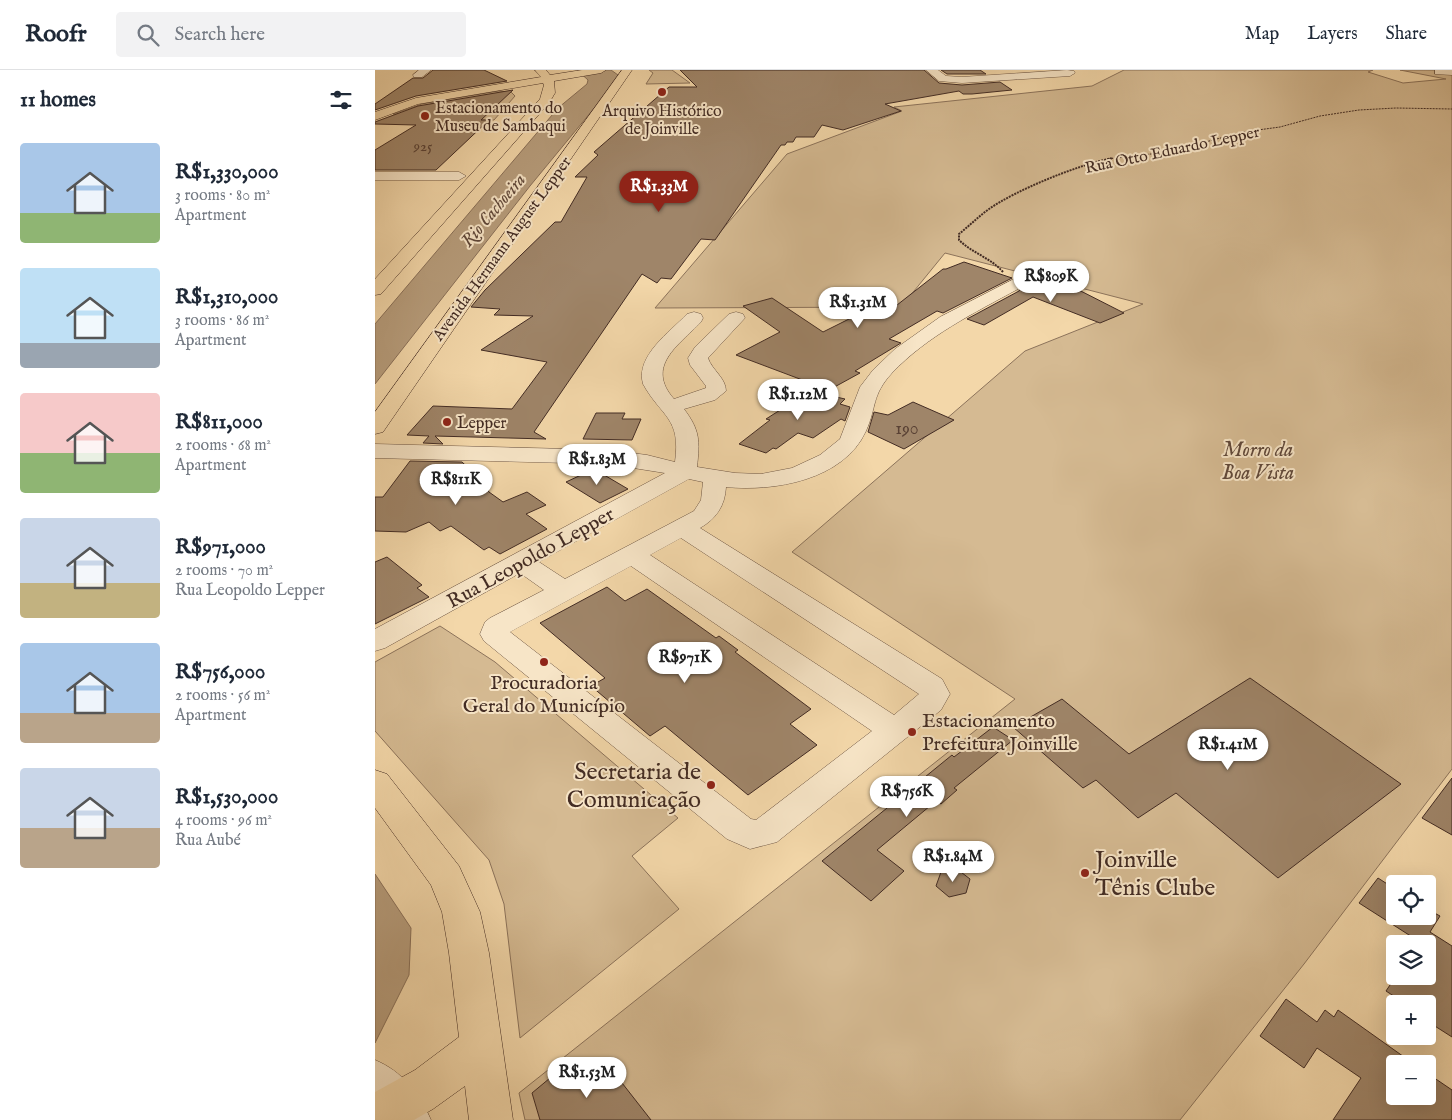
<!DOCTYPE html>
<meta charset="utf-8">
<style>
body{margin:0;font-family:"IM FELL English",serif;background:#f2f2f3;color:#1f2937;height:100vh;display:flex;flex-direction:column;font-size:19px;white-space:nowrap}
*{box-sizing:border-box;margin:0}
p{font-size:16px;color:#747a83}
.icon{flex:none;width:28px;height:28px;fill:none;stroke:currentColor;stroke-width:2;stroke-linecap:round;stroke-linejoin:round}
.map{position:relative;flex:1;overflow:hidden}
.details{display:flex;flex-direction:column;background:#fff;width:375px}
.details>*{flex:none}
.buttons{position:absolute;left:1011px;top:805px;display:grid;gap:10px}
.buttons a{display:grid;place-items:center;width:50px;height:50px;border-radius:5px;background:#fff;box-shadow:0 5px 20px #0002;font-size:25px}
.price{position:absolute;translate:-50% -42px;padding:0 11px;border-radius:18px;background:#fff;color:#222;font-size:16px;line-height:32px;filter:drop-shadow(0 1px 2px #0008)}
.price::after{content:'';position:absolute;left:50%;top:30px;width:15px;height:11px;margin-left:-8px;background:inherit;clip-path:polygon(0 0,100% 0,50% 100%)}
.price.active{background:#8f2418;color:#fff}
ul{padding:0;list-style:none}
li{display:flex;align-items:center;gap:15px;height:125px;padding:0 20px}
li span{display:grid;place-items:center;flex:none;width:140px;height:100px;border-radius:5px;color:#555}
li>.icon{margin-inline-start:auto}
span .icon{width:60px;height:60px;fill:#fffc;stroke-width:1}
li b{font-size:21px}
h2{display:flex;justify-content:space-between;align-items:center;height:60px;padding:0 20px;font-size:21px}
header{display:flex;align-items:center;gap:30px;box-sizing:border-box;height:70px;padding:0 25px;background:#fff;border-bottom:1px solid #e0e1e3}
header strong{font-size:24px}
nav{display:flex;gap:28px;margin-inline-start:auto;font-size:18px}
.search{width:350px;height:45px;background:#f2f2f3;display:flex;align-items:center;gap:12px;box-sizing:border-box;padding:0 18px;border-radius:5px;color:#747a83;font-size:19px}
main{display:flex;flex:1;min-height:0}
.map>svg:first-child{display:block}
</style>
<header>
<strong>Roofr</strong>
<div class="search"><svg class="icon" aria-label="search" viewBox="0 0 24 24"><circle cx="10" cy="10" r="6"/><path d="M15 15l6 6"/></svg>Search here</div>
<nav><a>Map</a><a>Layers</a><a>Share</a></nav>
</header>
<main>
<section class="details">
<h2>11 homes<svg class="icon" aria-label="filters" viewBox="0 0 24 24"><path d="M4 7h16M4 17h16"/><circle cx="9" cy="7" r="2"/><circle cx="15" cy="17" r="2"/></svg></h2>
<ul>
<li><span style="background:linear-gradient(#a9c7e8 70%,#8fb573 0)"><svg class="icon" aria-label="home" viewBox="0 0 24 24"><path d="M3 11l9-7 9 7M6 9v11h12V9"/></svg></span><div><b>R$1,330,000</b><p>3 rooms · 80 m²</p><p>Apartment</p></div></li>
<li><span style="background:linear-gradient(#bfe0f5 75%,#9aa5b1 0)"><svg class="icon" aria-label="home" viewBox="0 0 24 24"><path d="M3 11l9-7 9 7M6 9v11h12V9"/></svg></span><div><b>R$1,310,000</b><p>3 rooms · 86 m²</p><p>Apartment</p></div></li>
<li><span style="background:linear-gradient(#f6c9c9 60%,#8fb573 0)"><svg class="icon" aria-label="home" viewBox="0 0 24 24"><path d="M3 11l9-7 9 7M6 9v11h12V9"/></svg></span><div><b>R$811,000</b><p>2 rooms · 68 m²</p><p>Apartment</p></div></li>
<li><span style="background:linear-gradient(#c9d6e8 65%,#c2b280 0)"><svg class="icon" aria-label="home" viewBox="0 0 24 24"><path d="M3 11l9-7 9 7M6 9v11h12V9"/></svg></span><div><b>R$971,000</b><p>2 rooms · 70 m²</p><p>Rua Leopoldo Lepper</p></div></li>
<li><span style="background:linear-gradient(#a9c7e8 70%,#b9a48a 0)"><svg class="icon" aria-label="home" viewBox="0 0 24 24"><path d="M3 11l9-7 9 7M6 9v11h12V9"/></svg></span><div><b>R$756,000</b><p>2 rooms · 56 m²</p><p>Apartment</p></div></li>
<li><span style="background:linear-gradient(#c9d6e8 60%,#b9a48a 0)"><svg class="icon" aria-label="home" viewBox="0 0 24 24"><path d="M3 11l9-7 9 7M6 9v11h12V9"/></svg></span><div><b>R$1,530,000</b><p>4 rooms · 96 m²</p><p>Rua Aubé</p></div></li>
</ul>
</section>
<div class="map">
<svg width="1077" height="1050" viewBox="0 0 1077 1050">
<rect width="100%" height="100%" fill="#f3d7a9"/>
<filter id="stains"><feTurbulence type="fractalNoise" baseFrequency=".004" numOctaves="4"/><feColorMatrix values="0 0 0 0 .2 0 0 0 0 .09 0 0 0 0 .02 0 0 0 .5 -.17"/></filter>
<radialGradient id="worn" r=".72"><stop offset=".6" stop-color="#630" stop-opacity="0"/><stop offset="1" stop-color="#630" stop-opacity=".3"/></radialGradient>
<path fill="#d5ba92" stroke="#8c735b" d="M274,0h23l18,13 -44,1 7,-11z
M749,0h249l-5,2 35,11 43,-4 -46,-9h52v699l-148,195 -124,156h-655l-6,-27 496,-394 -223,-147 233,-201 118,-47 -198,-51 -44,54 -246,1 132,-154 115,-43 -8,-4 198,-21z
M124,21l12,1 4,4 -21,24h-13l-13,-17h-36l-14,11h-25l29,-10z
M65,556l55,36 183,156 -46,38 47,53 -159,129 -16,-134 -15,-44 -114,-129v-69z"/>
<path fill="#b79d7c" stroke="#897059" d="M202,0h34l7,5 1,3 -89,108 -155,198v-60l183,-216 29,-24 1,-4z
M0,804l36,54 -2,47 -34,68z"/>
<path fill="#9f8569" stroke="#432c24" d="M58,0h51l23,11 -91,15 -41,14v-6l38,-26h10z
M305,0h244l15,13 23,2 38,-3 12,8 -40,4h-9l-4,-3 -74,13 16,7 -58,19 -21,-5 -8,12h-18l-3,5h-6l-2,3h-4l-66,95 -14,-1 -30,40 -10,-1 -4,5 -15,-9 -108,158 12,7 -111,-3 8,8 -20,-1 6,-7 -22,-1 26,-29 79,3 35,-47 -66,-12 52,-34 -39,-1 6,-6 -29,-2 14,-17 70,-68h6l26,-45h-12l23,-22 -4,-3 75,-65h28z
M566,0h39l6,4h-39z
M138,20l-32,30h8l-53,50h-61v-20l41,-25 -41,-1v-2l43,-16z
M589,192l48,16 -69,35 -6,-2 -48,28 12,4 -46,28 5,2 -31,17 -93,-35 44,-23 -37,-26 29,-8 51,34 44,-22 16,6 60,-47h3z
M645,211l17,6 13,-6 13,4 4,-1 57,29 -24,10 -67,-26 -49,28 -17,-6 52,-28 4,-6z
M435,321l35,8 -5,5 10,3 -5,14 -4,-2 -28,19 -15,-5 -22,16 -3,-1 -7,5 -27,-9 31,-24 -4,-1z
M538,332l41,18 -50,29 -36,-17 6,-20 14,3z
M221,343h29l-3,6h19l-9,21 -49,-1z
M35,391l52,1 15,14 12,16 14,10 24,-10 19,13 -20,9 21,15 -47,25 -11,-7 -5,3 -33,-24 -11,5 -11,-9 -23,10 -31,-1v-34h8z
M219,399l34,20 -28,14 -34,-21z
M12,487l35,28 -5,3 12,9 -54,27v-62z
M232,517l18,14 22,-12 69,49 3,-2 19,14 -3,2 76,57 -21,15 27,21 -69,50 -83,-69 -15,10 -59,-50 14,-8 -65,-55z
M875,608l151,106 -123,94 -102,-85 -38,25 -42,-38 -13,8 -70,-61 49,-28 67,55z
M618,657l20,13 -59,48 3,2 -16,14 -5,-3 -59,49 27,21 -33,30 -49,-40 130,-106 2,2z
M1077,708v57l-30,-17z
M582,799l13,10 -4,14 -17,4 -13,-11 5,-14z
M1003,808l17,11v27h32v-7l13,7 -10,16 22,14v91l-25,-16v-17h-21l-20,-13 10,-15h31v-32h-9l2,-2 -61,-39z
M911,929l31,23 8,-12 9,7 4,-7 76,54h-19v32h32v-23l25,17v30h-119l28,-42 -44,-30 -13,20 -44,-32z
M233,995l43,55h-111l-8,-27 30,-25 6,16z"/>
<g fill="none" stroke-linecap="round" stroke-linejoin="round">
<defs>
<path id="minor" d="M44,0h12l-9,7h-8l-1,-2z
M551,0h12l8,6 16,1 105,-7 7,1 1,2 -5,3 -108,7 -23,-2z
M1060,0h17v5l-17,-1z
M0,102h84l7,4 -7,4h-84z
M637,210l6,1 3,4 -3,4c-44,24 -91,47 -126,84 -21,23 -15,34 -26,58 -22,49 -92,61 -140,56 -1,19 -10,32 -26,41l242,151 8,15 -9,16 -164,132 -27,7 -23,-10 -243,-198 -4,-7 5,-12 5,-4 54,-28 -24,-17 -135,75 -10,3v-22l290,-156 -57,-9 -233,-6v-14l233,6 39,5 28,7c6,-45 -13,-44 -32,-78 -8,-28 27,-52 44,-70l7,-2 7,2 2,4 -2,4c-23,24 -56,44 -27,77l32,-11v-2l-16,-21 -2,-7 7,-11 34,-33 7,-2 7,2 2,4 -37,40c4,12 18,20 18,33l-11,9 -31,9c16,21 16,32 13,58l38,6 26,1 31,-6 28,-13 20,-16 20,-52 13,-17 22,-21 45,-32zM314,409l14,3 -2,18 -7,11 -129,68 -26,-17zM306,468l238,156 -25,21 -244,-160zM256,496l241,165 -116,89 -5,-1 -241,-187z
M0,990c27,11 45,34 56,60h-49l-7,-7z"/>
<path id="major" d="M160,0h11l4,5 32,-5h24l-5,3 -47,8 1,12 -6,10 -168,191 -6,1v-16l165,-180 4,-14 -1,-2 -125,21 -43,16v-8l41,-14 125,-21z
M247,0h10l-249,362 -8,2v-22z
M0,700l12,4 72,92 21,46 9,41 24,167h-44l-4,-34 -32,23 -19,11h-39v-28l40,-22 44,-33 -10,-84 -7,-41 -11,-27 -56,-77z"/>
</defs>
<use href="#minor" stroke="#6f5745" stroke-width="1"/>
<use href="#major" stroke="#432c24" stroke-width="1"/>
<path stroke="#432c24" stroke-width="1" stroke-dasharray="2 1" stroke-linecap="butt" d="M733,89l60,-7 75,-20 37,-5 40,-11 39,-6 37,-2 56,1"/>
<path stroke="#432c24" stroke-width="2" stroke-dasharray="2 1" stroke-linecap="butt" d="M628,202c-12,-14 -31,-19 -44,-32v-6c10,-8 19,-17 30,-25 27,-19 91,-45 124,-51"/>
<use href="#minor" fill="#f7e5c7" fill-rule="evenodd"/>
<use href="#major" fill="#f3d7a9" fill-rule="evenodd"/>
</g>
<g fill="#8f2418" stroke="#f7e5c7" stroke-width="2">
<circle cx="287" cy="22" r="5"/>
<circle cx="50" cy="46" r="5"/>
<circle cx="72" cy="352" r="5"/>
<circle cx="169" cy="592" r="5"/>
<circle cx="537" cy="662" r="5"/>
<circle cx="336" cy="715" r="5"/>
<circle cx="710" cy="803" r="5"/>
</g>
<g text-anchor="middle" stroke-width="4" stroke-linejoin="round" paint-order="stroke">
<g font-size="15" fill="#5a4235">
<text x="48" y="81">925</text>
</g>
<g font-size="16" fill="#432c24" stroke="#f7e5c7" text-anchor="start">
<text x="60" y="43">Estacionamento do<tspan x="60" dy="18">Museu de Sambaqui</tspan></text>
<text x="287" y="46" text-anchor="middle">Arquivo Histórico<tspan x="287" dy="18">de Joinville</tspan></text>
<text x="82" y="358">Lepper</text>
</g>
<g font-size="16" fill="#432c24" stroke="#f7e5c7">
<text transform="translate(797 79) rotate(-12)" y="6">Rua Otto Eduardo Lepper</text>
<text transform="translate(126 178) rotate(-54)" y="6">Avenida Hermann August Lepper</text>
</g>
<g font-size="18" font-style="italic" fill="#60483a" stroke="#f7e5c7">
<text transform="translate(118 140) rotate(-50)" y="6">Rio Cachoeira</text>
</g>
<g font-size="18" fill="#5a4235">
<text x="532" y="364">190</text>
</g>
<g font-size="20" font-style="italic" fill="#60483a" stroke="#f7e5c7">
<text x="883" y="386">Morro da<tspan x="883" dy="23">Boa Vista</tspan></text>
</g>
<g font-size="20" fill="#432c24" stroke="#f7e5c7">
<text transform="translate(155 487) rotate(-29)" y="7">Rua Leopoldo Lepper</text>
</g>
<g font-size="20" fill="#432c24" stroke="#f7e5c7">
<text x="169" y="619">Procuradoria<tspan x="169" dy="23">Geral do Município</tspan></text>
<text x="547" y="657" text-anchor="start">Estacionamento<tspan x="547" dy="23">Prefeitura Joinville</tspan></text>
</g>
<g font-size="24" fill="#432c24" stroke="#f7e5c7" text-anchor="end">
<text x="326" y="709">Secretaria de<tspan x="326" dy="28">Comunicação</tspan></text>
<text x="720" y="797" text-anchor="start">Joinville<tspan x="720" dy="28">Tênis Clube</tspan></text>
</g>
</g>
<rect width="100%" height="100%" filter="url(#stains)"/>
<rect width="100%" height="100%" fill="url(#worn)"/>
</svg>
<div class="buttons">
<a><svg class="icon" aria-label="locate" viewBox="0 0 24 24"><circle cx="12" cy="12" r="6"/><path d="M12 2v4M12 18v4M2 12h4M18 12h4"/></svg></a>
<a><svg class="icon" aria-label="layers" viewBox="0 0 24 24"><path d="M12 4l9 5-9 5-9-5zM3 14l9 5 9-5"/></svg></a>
<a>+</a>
<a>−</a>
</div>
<b class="price active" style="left:284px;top:143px">R$1.33M</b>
<b class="price" style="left:676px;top:233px">R$809K</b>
<b class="price" style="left:483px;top:259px">R$1.31M</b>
<b class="price" style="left:423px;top:351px">R$1.12M</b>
<b class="price" style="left:222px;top:416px">R$1.83M</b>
<b class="price" style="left:81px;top:436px">R$811K</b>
<b class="price" style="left:310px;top:614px">R$971K</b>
<b class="price" style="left:853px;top:701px">R$1.41M</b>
<b class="price" style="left:532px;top:748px">R$756K</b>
<b class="price" style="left:578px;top:813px">R$1.84M</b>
<b class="price" style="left:212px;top:1029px">R$1.53M</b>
</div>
</main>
